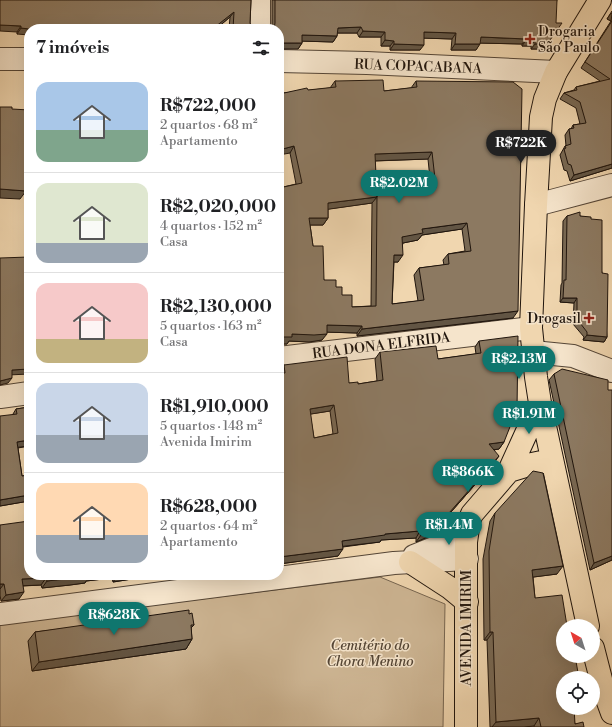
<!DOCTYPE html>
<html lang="pt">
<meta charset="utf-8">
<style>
body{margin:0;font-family:"Libre Bodoni",serif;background:#f2f2f2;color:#202124;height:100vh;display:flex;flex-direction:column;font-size:15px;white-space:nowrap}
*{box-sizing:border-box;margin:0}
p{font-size:13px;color:#757577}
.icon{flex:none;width:22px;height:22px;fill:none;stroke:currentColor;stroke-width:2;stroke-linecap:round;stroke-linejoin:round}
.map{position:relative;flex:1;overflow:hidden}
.details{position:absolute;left:24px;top:24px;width:260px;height:556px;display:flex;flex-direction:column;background:#fff;border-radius:16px;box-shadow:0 4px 16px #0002}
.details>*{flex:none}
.needle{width:26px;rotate:321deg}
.buttons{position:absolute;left:556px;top:619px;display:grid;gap:8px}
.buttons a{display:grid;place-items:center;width:44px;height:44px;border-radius:50%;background:#fff;box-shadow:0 4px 16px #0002;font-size:20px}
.price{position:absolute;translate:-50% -34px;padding:0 9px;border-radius:14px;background:#0f766e;color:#fff;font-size:13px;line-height:26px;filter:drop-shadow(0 1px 2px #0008)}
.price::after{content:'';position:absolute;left:50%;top:24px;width:12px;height:9px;margin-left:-6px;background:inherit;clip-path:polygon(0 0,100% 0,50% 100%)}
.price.on{background:#222;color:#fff}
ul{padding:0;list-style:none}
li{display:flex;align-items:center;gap:12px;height:100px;padding:0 12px}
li+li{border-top:1px solid #e0e0e0}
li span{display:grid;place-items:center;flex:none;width:112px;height:80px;border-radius:12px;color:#555}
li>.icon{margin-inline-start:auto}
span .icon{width:48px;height:48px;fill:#fffc;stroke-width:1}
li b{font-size:17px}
h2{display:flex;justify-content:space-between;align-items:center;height:48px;padding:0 12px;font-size:17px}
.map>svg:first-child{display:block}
</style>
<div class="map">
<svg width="612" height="727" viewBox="0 0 612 727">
<rect width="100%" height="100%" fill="#f0d6af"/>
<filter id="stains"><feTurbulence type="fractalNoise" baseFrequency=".005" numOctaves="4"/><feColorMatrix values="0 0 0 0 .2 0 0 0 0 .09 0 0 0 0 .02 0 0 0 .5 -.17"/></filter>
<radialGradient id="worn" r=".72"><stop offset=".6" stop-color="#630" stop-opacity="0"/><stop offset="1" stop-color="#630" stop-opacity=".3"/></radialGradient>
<path fill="#cdb593" stroke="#766550" d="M380,577l65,27 -2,123h-443v-103z"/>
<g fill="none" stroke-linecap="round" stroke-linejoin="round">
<defs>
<path id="minor" d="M259,29v-29
M0,59h29
M279,61l88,2 189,9
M536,205l76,-20
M533,352l40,4 39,15
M279,358l252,-30
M0,397l29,-4
M414,556l35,-14 18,-9
M0,614l394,-51 73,-4"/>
<path id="major" d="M509,471l23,-7 19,-4
M410,562l40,26 17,14
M588,626l-48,-223 -4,-26 -5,-49 5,-123 5,-88 4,-18 11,-27 44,-72
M593,648l11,43 8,22
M466,727v-185l3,-21 3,-7 37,-43 31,-68"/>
</defs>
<use href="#minor" stroke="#544536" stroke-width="24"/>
<use href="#major" stroke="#20150d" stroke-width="24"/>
<use href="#minor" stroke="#f5e4cb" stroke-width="22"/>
<use href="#major" stroke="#f0d6af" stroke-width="22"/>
</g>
<path fill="#786853" stroke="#20150d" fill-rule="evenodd" d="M0,0h251l-1,23 2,6h-23l1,-12 -14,12h-187l-12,5v-2z
M272,0h285l-13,49h-13v-3h-9v-2l-42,-1 -4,7h-25l1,-11 -28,-1 -4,12h-30v-4h-9v-9h-22l-2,-4h-20v3l-4,6 -31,-1v2l-4,6 -19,-20h-7z
M612,11v157l-42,13 -3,-10 -3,-1 -4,-15 5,-9h1l-1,-11 4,-6h2l2,-4 7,-1 -4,-16 -16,-9 4,-6 10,-3 2,-3 24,-6 -19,-13 30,-47 -4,-2z
M335,81l49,10 27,-3 5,-7 97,237 -156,18v-3l-30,-1 -5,8 -13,2 -20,-1 -2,3h-8v-156l17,-4 -6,-31 -6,-60 46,-5zM428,159l3,30 -54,6 -2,-34zM372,203l-1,103 -19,1 -10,-12 -18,-15 -11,-34 -3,-21h13l5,-7v-9zM462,229l3,22 -17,3 -5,6 1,5 -25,3 -5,7 4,26 -26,3 2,-42h4l5,-19 15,-3 4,-5z
M567,216h13l11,3 11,54 5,64 -3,5 -21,-2 1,-3 -11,-13 1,-21 -14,-1 1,-17 1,-2 1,-62z
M479,341l25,101 -5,7 -5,1v13l-64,73 -14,6v-4l-35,2 -1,2 -37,5 -5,9 -59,8v-193l5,-6 65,18 9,1 19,-3 -2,-22 5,-7 58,7 38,-5 -1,-7zM330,411l3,23 -19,4 -4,-24z
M554,374l54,16 4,170 -22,10 -41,-190z
M29,407v39l-11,2 4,28 7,-1v26l-29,5 13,-92 3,-5z
M495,513l62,61 -24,3 2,21 28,80 12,46 9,3h-50v-1l-10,1h-34l-3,-87h-3l-1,-81 7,-38z
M0,525l29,50h128l-44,7 -1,-4 -26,3 -1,2 -15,2 -28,3 -1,-3 -18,1 -4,13 -18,2 -1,-6z
M189,614l5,11 -3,3 1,11 -6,10 -154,22 -4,-30 7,-9z"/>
<path fill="#625544" stroke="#20150d" d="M234,12l-4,5 -14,12h-11l1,-2z
M611,13l1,1 -1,7 -4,-2z
M0,25l21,1 -4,6 -17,-1z
M361,27l-4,6h-23l4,-5z
M21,28l8,1v6l-12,-1z
M363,31l22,1 -4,5h-22z
M424,32l32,1 -4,6 -32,-1z
M302,35l35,1 -4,6 -35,-1z
M481,37l45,2 -4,5 -45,-1z
M385,40l9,1 -4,5h-9z
M526,40h9l-4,6h-9z
M279,43h23l-4,6h-19z
M548,43l-4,6h-13l4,-5z
M394,44l30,1 -4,5h-30z
M455,44h25l-4,6h-25z
M26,141h3v9l-9,-1z
M294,146l-4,7 -11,2v-5z
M432,152l-4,7 -58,2 5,-7z
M612,164v4l-42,13 4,-6z
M0,189l26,2 -6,8 -20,-1z
M377,197l-5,6 -49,7 5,-7z
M309,218h19l-5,7h-18z
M467,223l-5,6 -40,6 -4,5 -20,4 4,-7 20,-8z
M394,255h9l-5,7h-9z
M563,298h14l-3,5 -14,-1z
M518,311l-5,7 -156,18 5,-7z
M327,325l35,1 -5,7 -35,-1z
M292,334h35l-5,6 -13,2 -20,-1 -2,3h-8v-7z
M587,335l20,2 -3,5 -21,-2z
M29,369v5l-21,1 4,-5z
M12,378l-4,5 -8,2v-4z
M334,405l-4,6 -25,4 5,-6z
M29,440v6l-17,2 5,-6z
M504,442l-5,7 -15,2 5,-7z
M499,456l-5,7 -64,73 -14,6 5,-7z
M29,495v6l-29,5v-6z
M420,531l-4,7 -35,2 -1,2 -43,5 5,-6 43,-7z
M343,549l-5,7 -59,8v-7z
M612,556v4l-22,10 4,-7z
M563,566l-6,8 -31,4 6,-8z
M89,575h26l-3,3 -26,3 -1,2 -15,2 -28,3 5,-7z
M118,575h39l-44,7z
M46,578l-5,7 -24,1 5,-7z
M0,584h4l-4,5z
M24,592l-5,7 -18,2 5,-6z
M490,632h3l-6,8h-3z
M192,639l-6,10 -154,22 7,-9z
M539,718l-5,8 -10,1h-32l4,-5z"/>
<path fill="#8c7961" stroke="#20150d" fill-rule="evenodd" d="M0,0h251l-1,23 2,6h-19l1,-17 -19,15h-9v2h-177l-8,-1v-2l-21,-1z
M275,0h282l-1,23h6l-14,20 -13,1v-4h-9v-1l-45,-2 -1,7h-25l1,-11 -32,-1v13l-30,-1v-3l-9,-1v-8l-22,-1 -2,-4 -23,1 -1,8 -35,-1v8h-23v-14h-5l1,-6z
M612,21v143l-38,11 -3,-10 -3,-1 -4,-15 2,-1 -1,-2 6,-2 -2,-15 5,-1 -1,-3 13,-2 -6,-21 -16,-9 13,-3 -1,-3 34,-8 -25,-17z
M383,80l1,11 33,-4 -1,-6 97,1 9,7 -4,222 -156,18v-3l-35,-1v9l-13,1 -22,-1v3h-13v-149l23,-5 -8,-37 -15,4v-59l4,-1 1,3 23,-5 1,2 28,-3 -1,-6zM432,152l4,36 -59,7 -1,111 -24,1v-12h-10v-8h-6v-7h-12l-1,-34h-10l-4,-28h19v-15l49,-6 -2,-43zM467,223l4,28 -23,3 1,10 -30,4 5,32 -32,4 2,-49h9l-1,-18 21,-4 -1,-4z
M0,107h12v2l17,1v31h-3v50l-26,-2z
M580,212v4l11,1v2l11,1v53l6,1 -1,63 -20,-2v-3l-10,-13v-21h-14l1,-18h2l1,-64z
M29,257v112l-17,1v8l-12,3v-123z
M518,336l-1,73 -13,33 -15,2 10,12 -64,73 -14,6 -1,-4 -35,3v1l-43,6 1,8 -64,8v-184h6l-1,-8 63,-8 2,26 9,-1v2l25,-4 -3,-28 56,-6 2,13 43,-6 -2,-12zM334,405l4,28 -24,5 -4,-29z
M562,369l46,11v10h4v166l-18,7 -40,-189z
M29,407v33l-12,2 5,34 7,-1v20l-29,5v-84l17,-2 -1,-5z
M533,471l10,2 20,93 -31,4 3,28 27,-3 5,31h-4v30h12l4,22h-16v30h11l1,16 8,-2 1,5h-43l-2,-9 -43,4 -3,-90h-3l-1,-81 6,-38z
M29,521v54h60v1l-14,2 -28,3 -1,-3 -24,1 2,13 -18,3 -2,-11h-4v-59z
M189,610v4l3,-1 2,12h-3l1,14 -153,23 -4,-30z"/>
<g fill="#8f2418" stroke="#f5e4cb" stroke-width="1.5">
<path d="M528 33h4v4h4v4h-4v4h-4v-4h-4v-4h4z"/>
<path d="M587 312h4v4h4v4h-4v4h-4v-4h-4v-4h4z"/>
</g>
<g text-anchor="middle" stroke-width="3" stroke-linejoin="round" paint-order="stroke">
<g font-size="14" fill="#20150d" stroke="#f5e4cb" text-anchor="start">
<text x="538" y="36">Drogaria<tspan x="538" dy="16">São Paulo</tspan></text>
<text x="581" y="323" text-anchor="end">Drogasil</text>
</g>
<g font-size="14" fill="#20150d" stroke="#f5e4cb">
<text transform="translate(418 66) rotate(2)" y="5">RUA COPACABANA</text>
<text transform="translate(381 345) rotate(-7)" y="5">RUA DONA ELFRIDA</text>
<text transform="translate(466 628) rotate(-90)" y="5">AVENIDA IMIRIM</text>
</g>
<g font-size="14" font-style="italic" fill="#544535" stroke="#f5e4cb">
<text x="370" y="650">Cemitério do<tspan x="370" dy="16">Chora Menino</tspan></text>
</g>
</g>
<rect width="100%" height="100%" filter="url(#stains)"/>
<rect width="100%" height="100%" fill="url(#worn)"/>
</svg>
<div class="buttons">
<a><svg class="needle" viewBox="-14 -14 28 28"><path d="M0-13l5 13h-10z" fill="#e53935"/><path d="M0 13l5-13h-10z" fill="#757577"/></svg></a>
<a><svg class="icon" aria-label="locate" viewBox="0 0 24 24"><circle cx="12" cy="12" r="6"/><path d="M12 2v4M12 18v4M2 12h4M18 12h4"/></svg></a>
</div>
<b class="price on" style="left:521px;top:164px">R$722K</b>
<b class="price" style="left:399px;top:204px">R$2.02M</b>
<b class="price" style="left:519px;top:380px">R$2.13M</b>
<b class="price" style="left:529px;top:435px">R$1.91M</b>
<b class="price" style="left:468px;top:493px">R$866K</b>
<b class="price" style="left:449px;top:546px">R$1.4M</b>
<b class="price" style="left:114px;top:636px">R$628K</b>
<section class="details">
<h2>7 imóveis<svg class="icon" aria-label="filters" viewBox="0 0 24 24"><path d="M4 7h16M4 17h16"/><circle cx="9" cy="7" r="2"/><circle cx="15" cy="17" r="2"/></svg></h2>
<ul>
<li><span style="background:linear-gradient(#a9c7e8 60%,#7fa58c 0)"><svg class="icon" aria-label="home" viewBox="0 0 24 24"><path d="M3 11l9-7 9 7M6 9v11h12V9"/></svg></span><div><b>R$722,000</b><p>2 quartos · 68 m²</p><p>Apartamento</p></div></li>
<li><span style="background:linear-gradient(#dfe7d0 75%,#9aa5b1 0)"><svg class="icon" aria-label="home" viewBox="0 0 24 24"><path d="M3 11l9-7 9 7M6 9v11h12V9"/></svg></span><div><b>R$2,020,000</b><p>4 quartos · 152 m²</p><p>Casa</p></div></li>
<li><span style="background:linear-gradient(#f6c9c9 70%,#c2b280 0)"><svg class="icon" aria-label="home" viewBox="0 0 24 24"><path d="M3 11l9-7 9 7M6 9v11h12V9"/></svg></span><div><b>R$2,130,000</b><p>5 quartos · 163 m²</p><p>Casa</p></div></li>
<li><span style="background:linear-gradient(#c9d6e8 65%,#9aa5b1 0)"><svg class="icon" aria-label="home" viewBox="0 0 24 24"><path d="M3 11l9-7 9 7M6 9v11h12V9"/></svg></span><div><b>R$1,910,000</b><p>5 quartos · 148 m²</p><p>Avenida Imirim</p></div></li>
<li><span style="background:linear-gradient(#ffd9b3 65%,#9aa5b1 0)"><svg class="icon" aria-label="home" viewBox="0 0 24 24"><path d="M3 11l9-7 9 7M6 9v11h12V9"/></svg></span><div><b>R$628,000</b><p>2 quartos · 64 m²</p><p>Apartamento</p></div></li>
</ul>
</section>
</div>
